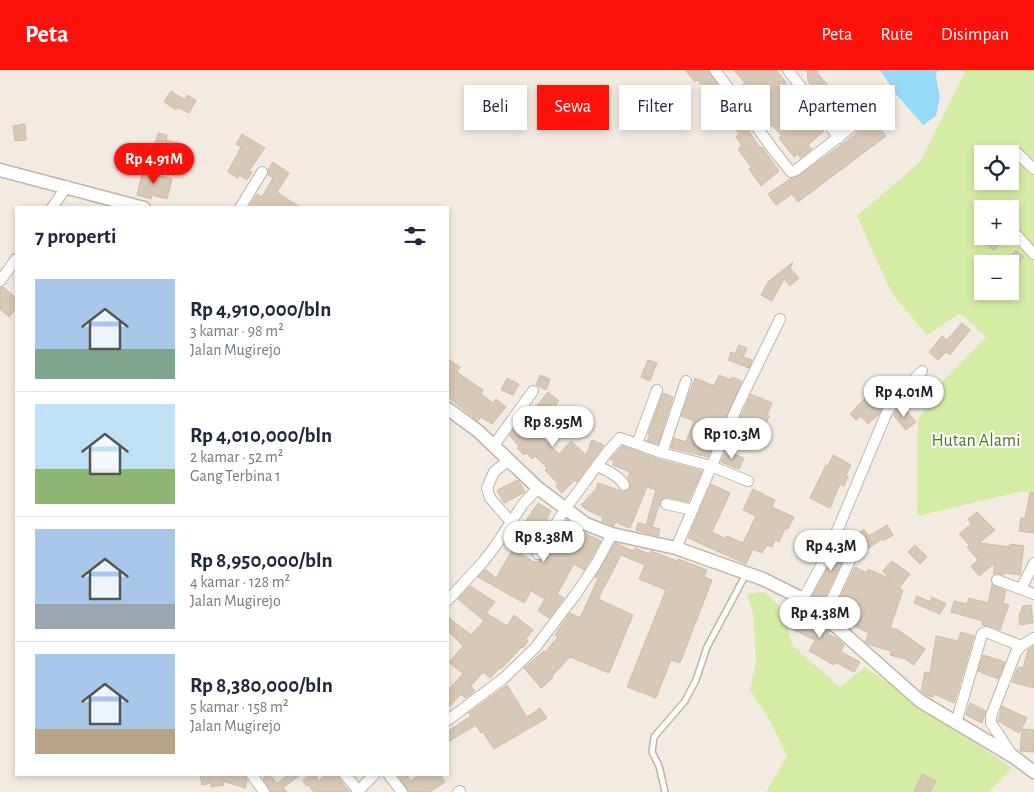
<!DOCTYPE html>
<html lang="id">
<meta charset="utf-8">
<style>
body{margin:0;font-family:"Alegreya Sans",sans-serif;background:#f6f6f7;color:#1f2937;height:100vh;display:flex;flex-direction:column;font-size:19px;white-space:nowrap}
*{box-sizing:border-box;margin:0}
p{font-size:16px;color:#747a83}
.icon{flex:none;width:28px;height:28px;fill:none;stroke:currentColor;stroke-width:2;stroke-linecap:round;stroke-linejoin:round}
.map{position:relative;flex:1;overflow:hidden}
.panel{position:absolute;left:15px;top:136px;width:434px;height:570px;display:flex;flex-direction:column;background:#fff;border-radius:0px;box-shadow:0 2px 8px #0003}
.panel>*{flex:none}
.top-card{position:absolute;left:464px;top:15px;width:475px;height:45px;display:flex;gap:10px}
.tools{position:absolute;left:974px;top:75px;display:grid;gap:10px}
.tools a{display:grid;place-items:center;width:45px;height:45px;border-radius:0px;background:#fff;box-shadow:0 2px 8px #0003;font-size:25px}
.price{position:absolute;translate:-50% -42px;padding:0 11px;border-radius:18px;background:#fff;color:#222;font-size:16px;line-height:32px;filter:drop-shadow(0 1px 2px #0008)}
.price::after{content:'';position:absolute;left:50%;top:30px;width:15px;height:11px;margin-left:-8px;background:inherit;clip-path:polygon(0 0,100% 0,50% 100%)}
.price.active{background:#ff110b;color:#fff}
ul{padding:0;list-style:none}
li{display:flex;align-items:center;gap:15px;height:125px;padding:0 20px}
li+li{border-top:1px solid #e0e1e3}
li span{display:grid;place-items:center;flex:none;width:140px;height:100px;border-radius:0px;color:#555}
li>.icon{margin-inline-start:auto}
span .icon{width:60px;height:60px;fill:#fffc;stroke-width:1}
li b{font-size:21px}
h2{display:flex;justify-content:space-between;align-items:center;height:60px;padding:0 20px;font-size:21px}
.chip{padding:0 18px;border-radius:0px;background:#fff;box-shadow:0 2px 8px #0003;font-size:18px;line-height:45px}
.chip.active{background:#ff110b;color:#fff}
header{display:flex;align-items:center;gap:30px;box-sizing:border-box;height:70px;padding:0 25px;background:#ff110b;color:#fff}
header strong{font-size:24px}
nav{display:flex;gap:28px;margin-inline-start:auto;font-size:18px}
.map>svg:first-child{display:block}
</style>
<header>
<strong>Peta</strong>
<nav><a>Peta</a><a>Rute</a><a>Disimpan</a></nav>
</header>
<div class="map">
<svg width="1034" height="722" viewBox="0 0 1034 722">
<rect width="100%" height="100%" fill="#f3ebe1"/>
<path fill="#d5eca4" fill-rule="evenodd" d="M966,0h68v424l-11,-3 -106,25 1,-97 23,-36 45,-46 -26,-24 -33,22 -36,-43 -34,-76 63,-54zM982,84h28v27h-28zM982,139h28v27h-28zM982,194h28v27h-28z
M764,522l19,17 9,36 48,42 25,-20 147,101 -23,24h-223l21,-36 -18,-37 -19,-29 6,-30 -3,-47 -6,-19z"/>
<path fill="#95dbf7" d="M880,0h57l-1,8 4,19 -4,19 -13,9 -27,-31z"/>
<path fill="#d8c8b8" stroke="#d0bca8" d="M685,0h23l52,78 2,-1 17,24 -18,15 -12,-17 2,-2 -13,-18 4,-3 -6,-9 3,-3 -9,-13 -8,6 -14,-16 9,-8 -20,-23 -2,2z
M734,0h42l10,12 -1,1 14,19 -2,2 27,27 -16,14 4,4 -12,9 -2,-4 -4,3 -15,-19 3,-2 -10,-11 -5,4 -9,-11 7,-6 -16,-19 -5,5 -7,-9 8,-6z
M807,0h10l1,4 17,19 2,-2 7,9 10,-8 10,11 -24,18 -32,-40z
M171,21l14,9 2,-5 9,5 -7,13 -12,-6 -1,3 -12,-8z
M873,48l13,18 -88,66 -6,-8 -16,11 -8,-11 22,-15 10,-4 56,-41v-1z
M25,54l1,16 -11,1 -2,-15z
M158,63l9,2 -1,5 19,5 -3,12 -18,-4 1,-3 -11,-3z
M242,64l23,14 -16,23 3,1 -5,8 -8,-5 -1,3 -10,-6 13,-25 -5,-3z
M273,92l16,11 -12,19 24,16h-53l9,-14 5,3 11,-19 -5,-3v-5z
M143,99l15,4 -1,2 15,4 -5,20 -15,-4 -1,4 -14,-4z
M991,166h13l-10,14 -9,-6z
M1016,180l8,7 -14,16v-9h-7z
M793,192l-3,6 9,10 -9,8 -6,-7 -12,22 -11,-6 7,-13z
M3,217l13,11v10l-7,9 -9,-8v-21z
M962,253l8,7 -20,25 -4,-3 -8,8 -9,-8 13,-16 5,4z
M739,275l8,3 -4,9 9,3 -3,8 -21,-8 3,-8 4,2z
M448,289l12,8 -3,5 26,18 -2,4 12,9 3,-4 10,8 -14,17 -11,-7 -3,4 -30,-24z
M648,290l9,3 -7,18 -9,-4z
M540,305l10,4 -4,11 -10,-5z
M719,305l12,5 1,-3 10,4 -34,76 -37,-9 3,-10 12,4 8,-21 -13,-5 14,-38 19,8z
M878,307l15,16 -14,21 -11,10 -7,-8 -5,4 -6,-6 22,-23 -4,-4z
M507,308l12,6 -6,11 -12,-5z
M548,322l11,9 -24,29 24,24 12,-13 15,14 6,-15 12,5 -27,37 -2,-2 -13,13 -6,-7 2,-2 -13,-14 2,-2 -12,-12 -3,3 -6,-6 -2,2 -7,-7 2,-2 -10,-11 10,-13 3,2z
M663,323l10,4 -15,47 -11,-3 3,-6 -2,-1z
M751,324l21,9 -5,12 2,1 -3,8 -5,-2 -2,5 -9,-3 -1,3 -11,-5z
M901,334l15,18 -10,8 -13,-15z
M622,376l38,14 42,11 -14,31 -21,-5 -6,3 -9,27 8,2 -2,7 -22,-6 2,-7 8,2 10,-35 -9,-3 -17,41 -15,-6 -1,4 -12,-5 1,-4 -16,-7 -6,-5 15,-16 2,-6 26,9 6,-3 1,-5 -3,-6 2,-6 -17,-7 1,-4 -4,-2z
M726,381l18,7 -5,11 -18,-7z
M833,385l18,10 -5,10 2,2 -4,9 -4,-2 -10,24 -20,-10 16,-33 2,1z
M518,410l7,12 -21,11 -7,-13z
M711,414l19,9 -18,39 14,7 1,-3 16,7 13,-27 -13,-6 10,-21 22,11 -3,7 22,10 -6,12 -3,-1 -6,14 -4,-2 -3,7 -5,-2 -5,8 -9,-4 -7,15 -58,-26z
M1030,423h4v40l-15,-2 2,-13h4z
M538,433l13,8 -5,9 3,2 -6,10 -6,-3 -6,11 -3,-2 -8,15 14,9 8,-2 25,-40 14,11 20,10 -17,29 -10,-6 -17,30 7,4 -15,20 -11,-7 7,-12 -14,-8 -7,12 -46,-26 7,-8 11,9 26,-44 -4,-2z
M977,442l18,18 -16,13 31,4v-3l14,2 -4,29 -16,-2v2l-8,-2 -3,1 2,-11 -16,13 -8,-10 7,-6 -11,-13 2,-2 -10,-11 12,-10 -3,-5z
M887,455l6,10 -10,6 -1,-2 -13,9h-3l-10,-12 8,-7 5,7z
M840,471l10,5 -27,55 -11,-5 21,-38z
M615,473l18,8 2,-3 14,6 2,-3 26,10 1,-2 29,11 -3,7 8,3 -32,83 -9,-3 -15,38 -29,-11 39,-97 -27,-11 6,-14 -24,-10 -23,44 35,16 -24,58 -39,-16 -18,19 1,2 -12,10 -17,-20 20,-17 1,1 13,-15 -3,-2 15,-22 10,5 18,-39 -3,-2z
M915,475l12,12 -7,7 -12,-12z
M892,491l18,13 -11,14 4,2 -13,38 8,2 27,19 -11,16 -9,-6 -15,-4 1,-4 -23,-7 -3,-2 4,-9 -23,-11 4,-8 -15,-6 20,-41 12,6 1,-4 21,9 -6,-7z
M992,515l14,6 -3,12 6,2 -9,25 -11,-4 -7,-1 1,-4 -32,-9 3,-11 13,3 2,-6 19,5z
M470,516l25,16 -9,11 21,13 7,-11 19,15 -7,9 2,2 -5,7 -1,-1 -21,22 -1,-1 -10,10 -7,-6 -12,14 4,5 -10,7 -4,-4 -13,14v-18l15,-16 -14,-12 14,-16 -15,-15v-14l23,18 13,-14 -26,-22z
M917,526l13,6 2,-5 14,7 -6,10 -26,-11z
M785,531l31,19 4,4v2l9,5 -1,3 10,5 6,6 -3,7 19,10 -6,10 -19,-10 -1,3 -25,-14 6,-11 -29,-14 7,-12 -12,-6z
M1031,535l2,18 -13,2 -1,-9 4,-10z
M961,562l13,4 -20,67 -20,-9 -1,3 -7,-2 -5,-4 4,-19 5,1 6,-37 22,5z
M1034,576v42l-22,-6 6,-15 5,1 5,-18z
M983,585l22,7 -7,17 -20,-8z
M507,615l20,32 13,-9 7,10 -53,31 -11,-17 -2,1 -5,-8 -28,17v-11l23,-15 -2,-3z
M970,633l16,8 -4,12 -16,-8z
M1002,636l25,12 -8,15 -21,-12z
M1022,659l12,1v22l-14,-1z
M922,704l14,7 -6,11h-16z
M200,705h42l3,1 2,4 -2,8 -22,-7 1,4 -13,2v-4l-9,2z
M266,705h4l7,8 11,-8h12l-17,13 4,4h-16l-8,-14z
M311,705h5l3,6 6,-6h13l2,5 10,12h-36l-6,-7 -2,1 -3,-6z
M398,705h9l3,6 9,-6h21l5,7 -15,10h-21z"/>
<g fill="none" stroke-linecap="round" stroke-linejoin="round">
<defs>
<path id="service" d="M665,722l-6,-26 -7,-14 2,-15 31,-36 11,-21 11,-33 39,-73"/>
<path id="minor" d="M715,0l60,82 16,20 5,-2 71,-55
M788,0l51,68
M1017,83l17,16
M52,138l15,-22
M240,138l22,-36
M1010,158l24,26
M0,211l16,-22
M637,374l20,-54
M494,375l39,-54
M662,383l24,-72
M509,390l-15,12 -7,16 3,10 21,24
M598,396c9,5 22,10 26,19
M666,434l27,6
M676,478l62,-143 42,-86
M538,484l27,-45 43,-58 12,-13 42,15 49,13 37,15
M997,510l37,14
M1021,519l13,-26
M803,529l24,-44 60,-143 8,-12 27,-29
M448,530l35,-38 13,-17 27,-41 15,-16
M824,546l28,-60
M448,650l56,-42 31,-30 41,-54 20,-30 16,-30
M956,653l26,-89 4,-2 35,14
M1013,686l-22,-33v-7l25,-64 5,-6 13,-8
M252,705l12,17
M345,705l14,16
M389,705l13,17
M357,722l17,-17
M458,722l2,-1"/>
<path id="tertiary" d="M0,100l144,38
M448,339l30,22 60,57 48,36 26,10 64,14 87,31 40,20 37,31 80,71 94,56 20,15"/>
</defs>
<use href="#service" stroke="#c1b4a6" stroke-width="8"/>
<use href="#minor" stroke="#c1b4a6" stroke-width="12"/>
<use href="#tertiary" stroke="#c1b4a6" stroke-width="15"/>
<use href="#service" stroke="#fff" stroke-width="5"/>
<use href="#minor" stroke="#fff" stroke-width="10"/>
<use href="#tertiary" stroke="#fff" stroke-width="12"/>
</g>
<g text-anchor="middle" stroke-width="4" stroke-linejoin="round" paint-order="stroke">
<g font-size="18" fill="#4e7a20" stroke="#fff">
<text x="976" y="376">Hutan Alami</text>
</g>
</g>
</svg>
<div class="tools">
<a><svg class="icon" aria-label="locate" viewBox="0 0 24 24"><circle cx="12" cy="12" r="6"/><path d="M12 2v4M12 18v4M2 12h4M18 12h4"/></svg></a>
<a>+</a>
<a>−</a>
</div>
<b class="price active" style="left:154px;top:115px">Rp 4.91M</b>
<b class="price" style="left:904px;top:348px">Rp 4.01M</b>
<b class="price" style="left:553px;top:378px">Rp 8.95M</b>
<b class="price" style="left:732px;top:390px">Rp 10.3M</b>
<b class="price" style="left:544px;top:493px">Rp 8.38M</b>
<b class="price" style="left:831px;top:502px">Rp 4.3M</b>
<b class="price" style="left:820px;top:569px">Rp 4.38M</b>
<div class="top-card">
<a class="chip">Beli</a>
<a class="chip active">Sewa</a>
<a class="chip">Filter</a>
<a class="chip">Baru</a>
<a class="chip">Apartemen</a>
</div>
<section class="panel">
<h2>7 properti<svg class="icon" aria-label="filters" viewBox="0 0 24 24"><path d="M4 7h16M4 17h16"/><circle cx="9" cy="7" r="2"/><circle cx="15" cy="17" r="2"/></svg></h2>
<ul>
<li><span style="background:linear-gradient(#a9c7e8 70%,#7fa58c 0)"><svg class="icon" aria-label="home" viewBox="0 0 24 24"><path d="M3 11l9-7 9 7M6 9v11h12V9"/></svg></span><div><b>Rp 4,910,000/bln</b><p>3 kamar · 98 m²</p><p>Jalan Mugirejo</p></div></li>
<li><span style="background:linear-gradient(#bfe0f5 65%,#8fb573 0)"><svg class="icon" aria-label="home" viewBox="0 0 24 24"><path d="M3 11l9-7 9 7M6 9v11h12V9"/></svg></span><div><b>Rp 4,010,000/bln</b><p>2 kamar · 52 m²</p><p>Gang Terbina 1</p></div></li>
<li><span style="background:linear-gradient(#a9c7e8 75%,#9aa5b1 0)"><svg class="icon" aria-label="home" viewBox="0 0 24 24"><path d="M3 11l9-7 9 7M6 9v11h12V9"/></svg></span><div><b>Rp 8,950,000/bln</b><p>4 kamar · 128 m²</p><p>Jalan Mugirejo</p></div></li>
<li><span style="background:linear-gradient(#a9c7e8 75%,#b9a48a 0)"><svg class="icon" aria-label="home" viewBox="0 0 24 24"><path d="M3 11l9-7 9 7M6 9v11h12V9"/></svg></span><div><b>Rp 8,380,000/bln</b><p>5 kamar · 158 m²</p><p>Jalan Mugirejo</p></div></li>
</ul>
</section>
</div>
